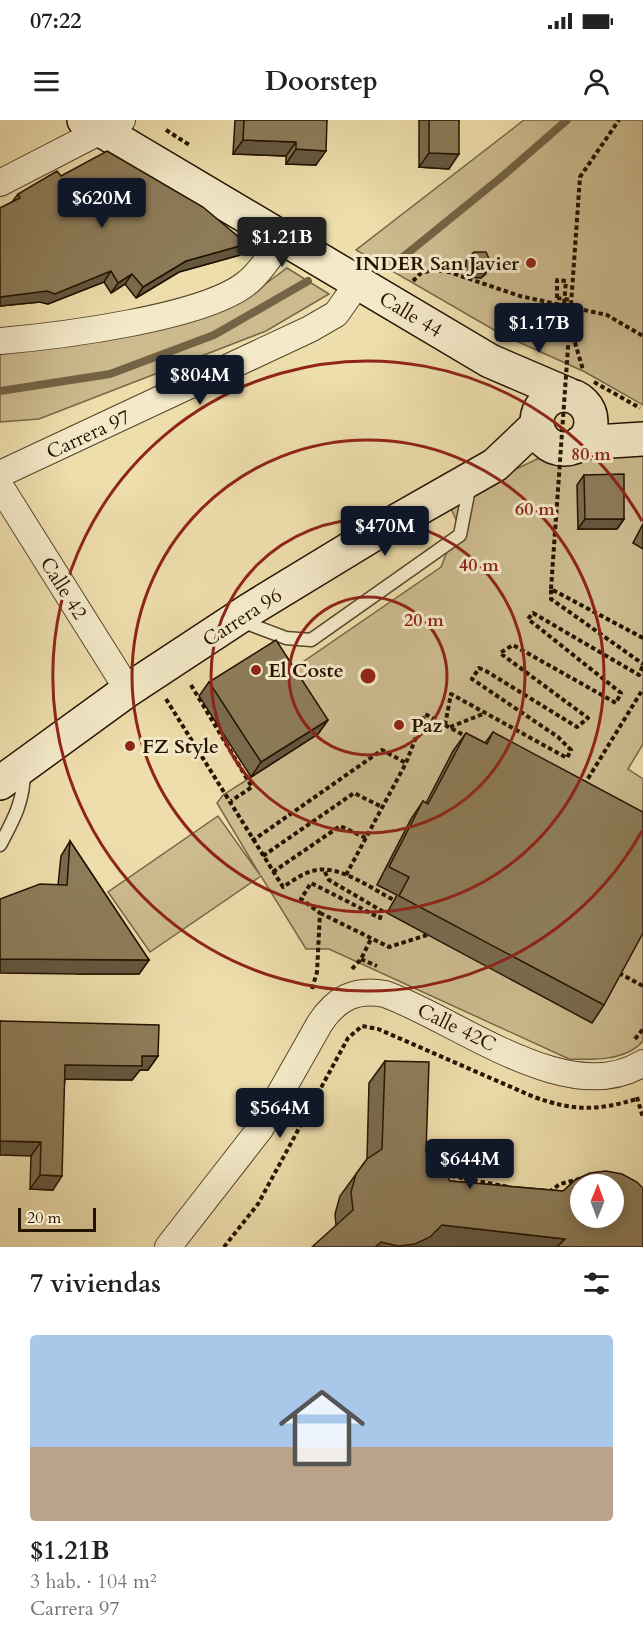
<!DOCTYPE html>
<html lang="es">
<meta charset="utf-8">
<style>
body{margin:0;font-family:Cardo,serif;background:#f6f6f6;color:#222;height:100vh;display:flex;flex-direction:column;font-size:22px;white-space:nowrap}
*{box-sizing:border-box;margin:0}
p{font-size:20px;color:#767676}
.icon{flex:none;width:33px;height:33px;fill:none;stroke:currentColor;stroke-width:2;stroke-linecap:round;stroke-linejoin:round}
.map{position:relative;height:1127px;overflow:hidden}
.details{display:flex;flex-direction:column;background:#fff;flex:1}
.details>*{flex:none}
.needle{width:39px;rotate:1deg}
.fabs{position:absolute;left:570px;top:1054px;display:grid;gap:12px}
.fabs a{display:grid;place-items:center;width:54px;height:54px;border-radius:50%;background:#fff;box-shadow:0 3px 15px #0003;font-size:30px}
.scale{position:absolute;left:18px;bottom:15px;width:78px;box-sizing:border-box;padding-left:6px;border:3px solid #241200;border-top:0;font-size:16px;line-height:21px;white-space:nowrap;color:#241200;-webkit-text-stroke:4px #f4eac9;paint-order:stroke}
.price{position:absolute;translate:-50% -51px;padding:0 14px;border-radius:6px;background:#111827;color:#fff;font-size:20px;line-height:39px;filter:drop-shadow(0 2px 3px #0008)}
.price::after{content:'';position:absolute;left:50%;top:36px;width:18px;height:14px;margin-left:-9px;background:inherit;clip-path:polygon(0 0,100% 0,50% 100%)}
.price.on{background:#222;color:#fff}
ul{padding:0;list-style:none}
li{display:grid;align-content:center;gap:12px;height:318px;padding:0 30px}
li+li{border-top:2px solid #e0e0e0}
li span{display:grid;place-items:center;height:186px;border-radius:6px;color:#555}
li>.icon{margin-inline-start:auto}
span .icon{width:108px;height:108px;fill:#fffc;stroke-width:1}
li b{font-size:26px}
h2{display:flex;justify-content:space-between;align-items:center;height:72px;padding:0 30px;font-size:26px}
.status{display:flex;justify-content:space-between;align-items:center;height:42px;padding:0 30px;background:#fff;direction:ltr}
.status svg{height:16px;fill:currentColor}
header{display:flex;justify-content:space-between;align-items:center;height:78px;padding:0 30px;background:#fff;font-size:27px;font-weight:600}
.map>svg:first-child{display:block}
</style>
<div class="status"><b>07:22</b><svg viewBox="0 0 49 12"><path d="M0 12V9h3v3zM5 12V6h3v6zM10 12V3h3v9zM15 12V0h3v12zM26 1h20v11H26zM47 4h2v5h-2z"/></svg></div>
<header><svg class="icon" aria-label="menu" viewBox="0 0 24 24"><path d="M4 6h16M4 12h16M4 18h16"/></svg>Doorstep<svg class="icon" aria-label="person" viewBox="0 0 24 24"><circle cx="12" cy="8" r="4"/><path d="M4 21q1-7 8-7t8 7"/></svg></header>
<div class="map">
<svg width="643" height="1127" viewBox="0 0 643 1127">
<rect width="100%" height="100%" fill="#eedeac"/>
<filter id="stains"><feTurbulence type="fractalNoise" baseFrequency=".00333" numOctaves="4"/><feColorMatrix values="0 0 0 0 .2 0 0 0 0 .09 0 0 0 0 .02 0 0 0 .5 -.17"/></filter>
<radialGradient id="worn" r=".72"><stop offset=".6" stop-color="#630" stop-opacity="0"/><stop offset="1" stop-color="#630" stop-opacity=".3"/></radialGradient>
<path fill="#ccbb8f" stroke="#786648" stroke-width="1.5" d="M524,0h119v285l-58,-33 -84,-38 -145,-84z
M287,148l42,26 -63,37 -227,88 -39,3v-71l257,-61z
M634,332l9,1v291l-15,25 15,10v262c-17,20 -51,19 -74,18l-240,-110h-23l-45,-73 -111,76 -42,-60 110,-76 42,59 -43,-72 6,-8 95,-61 -37,-57 160,-110 17,-43 -10,-22 89,-43z"/>
<g fill="none" stroke-linecap="round" stroke-linejoin="round">
<path stroke="#746344" stroke-width="8" d="M398,141l106,-86 63,-55
M0,271l110,-17 104,-39 94,-54"/>
<defs>
<path id="lane" d="M241,501l45,17 25,2 149,-105 10,-51
M0,725c14,-26 24,-44 24,-74"/>
<path id="street" d="M0,63l122,-63
M0,221c58,-5 206,-23 248,-59 14,-11 24,-30 35,-43
M0,354l310,-145 26,-15 22,-31
M0,366l128,204
M168,1127l92,-118 60,-106c16,-24 35,-35 65,-29 72,26 184,116 258,69"/>
<path id="secondary" d="M84,0l406,241 77,33
M537 302a27 27 0 1 1 54 0a27 27 0 1 1-54 0Z
M580,323l63,-4
M0,663l128,-93 123,-81 128,-78 116,-66 41,-39"/>
</defs>
<use href="#lane" stroke="#56452b" stroke-width="15"/>
<use href="#street" stroke="#56452b" stroke-width="28"/>
<use href="#secondary" stroke="#241200" stroke-width="36"/>
<path stroke="#241200" stroke-width="4" stroke-dasharray="4.5 3" stroke-linecap="butt" d="M166,10l25,16
M413,161l8,-8 13,-3 15,2 71,24 87,19 36,21
M557,178v-18l9,1 -2,24 19,65
M594,262l46,26
M643,518l-92,-49v10l92,65
M191,565l61,102 -21,14
M166,579l117,188c9,-6 19,-13 29,-16 27,-8 59,18 82,29
M445,605l6,-31 116,64 4,-8 -13,-13 -86,-58 7,-11 7,3 91,56 11,-9 -88,-65 13,-8 103,58 5,-10 -93,-74 5,-6 106,62 4,-10
M450,607l33,-13
M584,665l59,-96
M252,721l130,-91 24,13
M263,736l91,-63 28,14
M273,752l67,-46 26,12
M346,755l60,-112 19,-49 42,23
M320,793l69,34 38,-12
M361,839l16,7
M352,849l9,-10 10,-20
M619,853l24,13
M312,869l5,-17 3,-59 -19,-14 10,-16 69,35 2,-7 -53,-31 -5,-10
M635,919l8,-10
M637,977l6,21
M451,1056l58,11
M549,1072l11,-8 23,-6
M224,1127l34,-43 90,-166 14,-12 16,3 156,68c40,14 62,14 103,2"/>
<use href="#lane" stroke="#f4eac9" stroke-width="12"/>
<use href="#street" stroke="#f4eac9" stroke-width="26"/>
<use href="#secondary" stroke="#f4eac9" stroke-width="33"/>
<path stroke="#241200" stroke-width="4" stroke-dasharray="4.5 3" stroke-linecap="butt" d="M557,178l14,2
M551,469l29,-412 39,-57"/>
</g>
<path fill="#796b4d" stroke="#241200" stroke-width="1.5" d="M235,0h92l-11,45 -30,-1v-8l-53,-2z
M419,0h40l-10,49 -30,-2z
M61,56l186,68 -7,11 -61,17 -43,26 -11,-14 -14,9 -7,-11 -56,22 -8,-2 -40,4v-98l12,-6 6,-8z
M470,136l16,18 -5,4 -11,-1 -5,-4 1,-12z
M584,355l40,44 -7,10h-39l-1,-44z
M643,404v25l-10,-6z
M209,562l119,38 -10,14 -67,43 -52,-81z
M493,612l111,273 -12,18 -205,-110 10,-18 -20,-10 34,-66 12,-18 3,2 27,-52 13,-18 19,10z
M70,721l79,119 -10,14h-61l-20,-89 3,-29z
M0,901l158,35 -10,14h-8l-8,10 -67,-1 -12,111 -23,-1 1,-33z
M385,941l41,91 24,29 113,10 74,-9 -301,43 -1,-11 5,-18 27,-37 2,-76z"/>
<path fill="#63573e" stroke="#241200" stroke-width="1.5" d="M243,20l53,2 -10,14 -53,-2z
M296,29l30,2 -10,14 -30,-1z
M429,33l30,1 -10,15 -30,-2z
M247,124l-7,11 -61,17 -43,26 7,-11 43,-26z
M489,149l-8,9 -11,-1 3,-5z
M111,151l-7,11 -56,22 -8,-2 -40,4v-9l30,-4z
M132,154l-7,10 -14,9 7,-10z
M585,399h39l-7,10h-39z
M328,600l-10,14 -67,43 10,-15z
M0,839l149,1 -10,14h-61l-78,-1z
M142,936h16l-10,14h-8l-8,10 -77,-1 10,-14z
M0,1021l41,1 -10,14 -31,-1z
M40,1055l22,1 -9,14 -23,-1z
M442,1105l123,14 -5,8h-185l6,-5z"/>
<path fill="#8d7c59" stroke="#241200" stroke-width="1.5" fill-rule="evenodd" d="M244,0h83l-1,31 -30,-2v-7l-53,-2z
M429,0h30v34l-30,-1z
M107,31l96,56 44,37 -61,17 -43,26 -11,-13 -14,9 -7,-12 -56,23 -8,-3 -47,6v-89l20,-10 -2,-4 39,-23 4,5z
M474,132h12l5,11 -2,6 -4,4 -12,-1 -4,-4 1,-12z
M624,354v45h-39l-1,-44z
M276,520l52,80 -67,42 -52,-80z
M493,612l150,80v121l-39,72 -205,-109 10,-19 -20,-10 34,-66 5,3 38,-71 21,11z
M70,721l79,119 -149,-1v-60l40,-15 27,1z
M0,901l159,4 -1,31h-16v10l-77,-1 -3,111 -22,-1 1,-33 -41,-1z
M385,941l44,1 -3,90 11,8 13,21 113,10 12,-11 15,-7 16,-2 16,3 15,8 6,6v59h-86l8,-8 -123,-14 -12,12 -15,7 -17,2 -17,-4 -6,5h-63l41,-37 -2,-18 5,-18 11,-15 15,-10zM580,1065h34v33h-34z"/>
<g fill="none" stroke="#8f2418" stroke-width="3">
<circle cx="368" cy="556" r="79"/>
<circle cx="368" cy="556" r="157"/>
<circle cx="368" cy="556" r="236"/>
<path d="M642 711A315 315 0 1 1 642 401"/>
</g>
<g fill="#8f2418" stroke="#f4eac9" stroke-width="2">
<circle cx="531" cy="143" r="6"/>
<circle cx="256" cy="550" r="6"/>
<circle cx="399" cy="605" r="6"/>
<circle cx="130" cy="626" r="6"/>
</g>
<g text-anchor="middle" stroke-width="6" stroke-linejoin="round" paint-order="stroke">
<g font-size="20" font-weight="bold" fill="#241200" stroke="#f4eac9" text-anchor="start">
<text x="519" y="150" text-anchor="end">INDER San Javier</text>
<text x="268" y="557">El Coste</text>
<text x="411" y="612">Paz</text>
<text x="142" y="633">FZ Style</text>
</g>
<g font-size="20" fill="#241200" stroke="#f4eac9">
<text transform="translate(411 194) rotate(31)" y="7">Calle 44</text>
<text transform="translate(88 314) rotate(-25)" y="7">Carrera 97</text>
<text transform="translate(64 468) rotate(58)" y="7">Calle 42</text>
<text transform="translate(242 497) rotate(-33)" y="7">Carrera 96</text>
<text transform="translate(457 907) rotate(26)" y="7">Calle 42C</text>
</g>
</g>
<circle cx="368" cy="556" r="9" fill="#8f2418" stroke="#f4eac9" stroke-width="3"/>
<g font-size="18" text-anchor="middle" font-weight="bold" fill="#8f2418" stroke="#f4eac9" stroke-width="6" stroke-linejoin="round" paint-order="stroke">
<text x="591" y="340">80 m</text>
<text x="535" y="395">60 m</text>
<text x="479" y="451">40 m</text>
<text x="424" y="506">20 m</text>
</g>
<rect width="100%" height="100%" filter="url(#stains)"/>
<rect width="100%" height="100%" fill="url(#worn)"/>
</svg>
<div class="fabs">
<a><svg class="needle" viewBox="-14 -14 28 28"><path d="M0-13l5 13h-10z" fill="#e53935"/><path d="M0 13l5-13h-10z" fill="#767676"/></svg></a>
</div>
<div class="scale">20 m</div>
<b class="price" style="left:102px;top:109px">$620M</b>
<b class="price on" style="left:282px;top:148px">$1.21B</b>
<b class="price" style="left:539px;top:234px">$1.17B</b>
<b class="price" style="left:200px;top:286px">$804M</b>
<b class="price" style="left:385px;top:437px">$470M</b>
<b class="price" style="left:280px;top:1019px">$564M</b>
<b class="price" style="left:470px;top:1070px">$644M</b>
</div>
<section class="details">
<h2>7 viviendas<svg class="icon" aria-label="filters" viewBox="0 0 24 24"><path d="M4 7h16M4 17h16"/><circle cx="9" cy="7" r="2"/><circle cx="15" cy="17" r="2"/></svg></h2>
<ul>
<li><span style="background:linear-gradient(#a9c7e8 60%,#b9a48a 0)"><svg class="icon" aria-label="home" viewBox="0 0 24 24"><path d="M3 11l9-7 9 7M6 9v11h12V9"/></svg></span><div><b>$1.21B</b><p>3 hab. · 104 m²</p><p>Carrera 97</p></div></li>
</ul>
</section>
